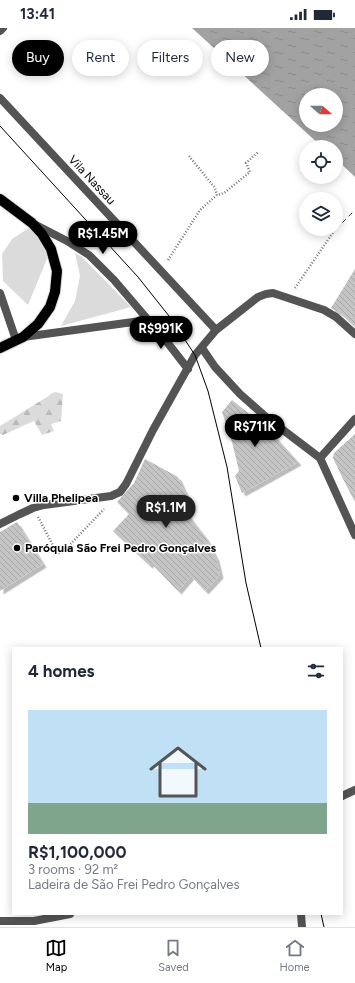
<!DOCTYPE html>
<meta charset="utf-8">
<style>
body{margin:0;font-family:Figtree,sans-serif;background:#f6f6f7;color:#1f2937;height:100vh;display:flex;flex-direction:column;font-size:15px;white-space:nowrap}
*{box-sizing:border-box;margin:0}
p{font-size:13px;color:#747a83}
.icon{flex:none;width:22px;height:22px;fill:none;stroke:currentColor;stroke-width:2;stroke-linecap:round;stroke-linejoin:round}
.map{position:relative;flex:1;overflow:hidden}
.details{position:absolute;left:12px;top:619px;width:331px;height:268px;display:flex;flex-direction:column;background:#fff;border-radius:0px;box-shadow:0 2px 10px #0003}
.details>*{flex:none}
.hud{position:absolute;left:12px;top:12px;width:331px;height:36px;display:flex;gap:8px}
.needle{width:26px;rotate:110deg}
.controls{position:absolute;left:299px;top:60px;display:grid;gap:8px}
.controls a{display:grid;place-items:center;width:44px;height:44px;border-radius:50%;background:#fff;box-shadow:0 2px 10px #0003;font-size:20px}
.price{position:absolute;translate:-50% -34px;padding:0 9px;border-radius:14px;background:#000;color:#fff;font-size:13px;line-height:26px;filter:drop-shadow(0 1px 2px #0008)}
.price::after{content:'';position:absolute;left:50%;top:24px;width:12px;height:9px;margin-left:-6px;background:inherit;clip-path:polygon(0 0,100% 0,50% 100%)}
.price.on{background:#222;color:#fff}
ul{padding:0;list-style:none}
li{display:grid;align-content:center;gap:8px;height:212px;padding:0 16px}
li+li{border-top:1px solid #e0e1e3}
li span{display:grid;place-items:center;height:124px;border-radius:0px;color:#555}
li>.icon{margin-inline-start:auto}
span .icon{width:72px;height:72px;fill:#fffc;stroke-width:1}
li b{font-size:17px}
h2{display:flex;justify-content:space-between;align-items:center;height:48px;padding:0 16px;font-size:17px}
.tag{padding:0 14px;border-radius:18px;background:#fff;box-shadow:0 2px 10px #0003;font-size:14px;line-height:36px}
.tag.on{background:#000;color:#fff}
.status{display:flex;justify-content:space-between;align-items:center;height:28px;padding:0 20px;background:#fff;direction:ltr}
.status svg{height:11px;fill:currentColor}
.menu{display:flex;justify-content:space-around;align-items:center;height:56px;border-top:1px solid #e0e1e3;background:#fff;font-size:11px;color:#747a83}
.menu a{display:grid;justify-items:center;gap:2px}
.menu .on{color:#000}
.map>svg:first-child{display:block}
</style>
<div class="status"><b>13:41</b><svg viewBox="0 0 49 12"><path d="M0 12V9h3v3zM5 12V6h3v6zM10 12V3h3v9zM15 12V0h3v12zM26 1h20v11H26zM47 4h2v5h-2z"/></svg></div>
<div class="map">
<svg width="355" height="899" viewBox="0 0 355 899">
<defs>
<pattern id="forest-firs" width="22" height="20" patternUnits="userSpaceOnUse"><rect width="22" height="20" fill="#dbdbdb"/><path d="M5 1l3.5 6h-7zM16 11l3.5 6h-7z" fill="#bababa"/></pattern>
<pattern id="water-ripples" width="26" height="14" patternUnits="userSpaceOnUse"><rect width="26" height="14" fill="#a2a2a2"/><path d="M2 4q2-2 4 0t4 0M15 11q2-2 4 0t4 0" fill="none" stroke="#8a8a8a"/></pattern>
<pattern id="building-back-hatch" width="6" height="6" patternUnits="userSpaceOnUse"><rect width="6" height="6" fill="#c4c4c4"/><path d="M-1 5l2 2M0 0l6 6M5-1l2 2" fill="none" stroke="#a7a7a7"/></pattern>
<filter id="shadow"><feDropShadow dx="3.5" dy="3.5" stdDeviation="0" flood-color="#0004"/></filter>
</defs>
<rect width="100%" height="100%" fill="#fff"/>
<path fill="url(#forest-firs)" d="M55,364l8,2 -2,27 -10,3 3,7 -12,4 -8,-14 -31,14 -3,-1v-8z"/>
<path fill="#dbdbdb" d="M29,200l22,21 -23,56 -25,-24 -1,-27 10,-15z
M75,225l7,4 49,50 -70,19 14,-25 5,-25z"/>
<path fill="url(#water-ripples)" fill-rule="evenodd" d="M192,0h163v149l-19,-18v-12h-14zM306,67h30v30h-30z"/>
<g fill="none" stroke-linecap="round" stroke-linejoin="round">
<path stroke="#434343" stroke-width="1" stroke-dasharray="5 4" stroke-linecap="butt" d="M336,201l19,-19"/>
</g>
<path fill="url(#building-back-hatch)" filter="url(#shadow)" d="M355,241v58l-15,-14 -9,-5z
M232,372l38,31 28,31 -56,31 -7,-17 4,-5 -7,-29 -10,-30z
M355,406v68l-12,-23 -10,-21 1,-5z
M145,431l33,18 14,31 -4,7 18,23 10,20 4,17 -15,16 -14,-15 -13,15 -27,-28 -2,2 -36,-34 16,-17 -12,-12 17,-19z
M17,494l26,42 -43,27v-59z"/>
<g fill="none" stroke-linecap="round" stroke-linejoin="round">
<defs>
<path id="primary" d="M0,171l32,24 10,11 9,15 6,22 -2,21 -5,15 -12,17 -15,13 -23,11"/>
</defs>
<use href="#primary" stroke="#dbdbdb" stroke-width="12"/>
<path stroke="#767676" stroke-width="2.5" stroke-dasharray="1 2" stroke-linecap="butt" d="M189,128l26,32 2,7
M168,232l32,-50 17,-15 7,-2 26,-21 -4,-9 12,-11
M295,260l39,-57
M38,489l18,34 3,2 4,-1 41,-43"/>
<path stroke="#545454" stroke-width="8" d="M0,265l16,47"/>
<path stroke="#545454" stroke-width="8" d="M0,3l3,-3
M0,70l216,232
M36,197l31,16 22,14 25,25 53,62 21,27
M23,309l125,-17
M202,320l13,19 25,27 26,23 54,41 35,77
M320,430l35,-39
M0,496l20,-10 13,-6 11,-3 67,-9 9,-4 6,-8 27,-54 42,-75 21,-25 42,-33 8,-3 7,-1 51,17 12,7 19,17
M342,768l13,-6
M301,886l1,13
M0,893h34l36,-7"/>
<use href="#primary" stroke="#000" stroke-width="10"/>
<path stroke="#000" stroke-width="1" d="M0,98l138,151 31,39 26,39 13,36 19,76 19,116 15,65
M321,886l3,13"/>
</g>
<g fill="#000" stroke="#fff" stroke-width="1.5">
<circle cx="16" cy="470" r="4"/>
<circle cx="17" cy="520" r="4"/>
</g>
<g text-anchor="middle" stroke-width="3" stroke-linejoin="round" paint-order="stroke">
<g font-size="12" fill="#000" stroke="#fff">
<text transform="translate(92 152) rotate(47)" y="4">Vila Nassau</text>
</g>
<g font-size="12" font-weight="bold" fill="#000" stroke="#fff" text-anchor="start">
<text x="24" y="474">Villa Phelipea</text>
<text x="25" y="524">Paróquia São Frei Pedro Gonçalves</text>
</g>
</g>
</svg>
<div class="controls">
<a><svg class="needle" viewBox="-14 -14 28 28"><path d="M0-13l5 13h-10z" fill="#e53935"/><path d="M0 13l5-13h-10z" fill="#747a83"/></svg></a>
<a><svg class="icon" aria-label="locate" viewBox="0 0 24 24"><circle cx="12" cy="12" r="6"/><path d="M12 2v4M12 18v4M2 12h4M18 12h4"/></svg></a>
<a><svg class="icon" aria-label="layers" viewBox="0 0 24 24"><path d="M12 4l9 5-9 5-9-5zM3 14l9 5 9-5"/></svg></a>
</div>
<b class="price" style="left:103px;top:227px">R$1.45M</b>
<b class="price" style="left:161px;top:322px">R$991K</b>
<b class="price" style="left:255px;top:420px">R$711K</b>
<b class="price on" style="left:166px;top:501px">R$1.1M</b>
<div class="hud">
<a class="tag on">Buy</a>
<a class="tag">Rent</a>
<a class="tag">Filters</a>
<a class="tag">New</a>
</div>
<section class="details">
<h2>4 homes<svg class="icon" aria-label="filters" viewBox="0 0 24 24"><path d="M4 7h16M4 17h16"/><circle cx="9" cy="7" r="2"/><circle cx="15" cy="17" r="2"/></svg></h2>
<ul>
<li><span style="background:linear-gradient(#bfe0f5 75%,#7fa58c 0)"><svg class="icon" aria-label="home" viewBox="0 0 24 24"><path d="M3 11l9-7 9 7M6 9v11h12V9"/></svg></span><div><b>R$1,100,000</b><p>3 rooms · 92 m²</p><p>Ladeira de São Frei Pedro Gonçalves</p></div></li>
</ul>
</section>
</div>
<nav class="menu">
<a class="on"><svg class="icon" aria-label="map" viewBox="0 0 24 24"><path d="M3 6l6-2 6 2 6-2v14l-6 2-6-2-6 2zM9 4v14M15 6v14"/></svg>Map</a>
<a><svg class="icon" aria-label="saved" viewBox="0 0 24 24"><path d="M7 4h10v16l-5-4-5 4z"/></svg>Saved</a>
<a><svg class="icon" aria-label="home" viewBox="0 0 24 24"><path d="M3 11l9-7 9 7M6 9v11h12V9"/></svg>Home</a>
</nav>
